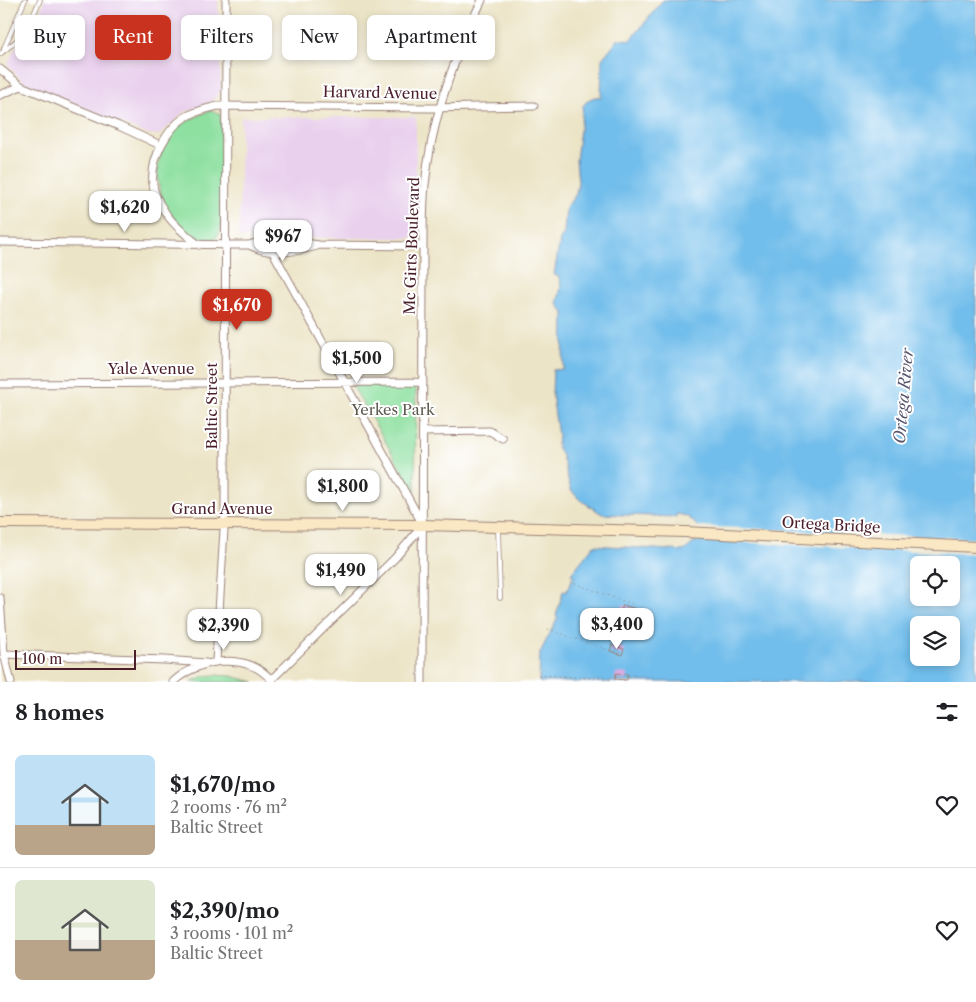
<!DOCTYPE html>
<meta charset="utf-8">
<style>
body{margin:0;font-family:"Libre Caslon Text",serif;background:#f6f6f6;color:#202124;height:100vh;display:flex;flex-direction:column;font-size:19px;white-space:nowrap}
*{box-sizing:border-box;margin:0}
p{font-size:16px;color:#757577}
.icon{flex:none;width:28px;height:28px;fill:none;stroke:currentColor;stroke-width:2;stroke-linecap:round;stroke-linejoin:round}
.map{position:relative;height:682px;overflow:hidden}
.drawer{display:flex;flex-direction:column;background:#fff;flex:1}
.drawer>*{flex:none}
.guide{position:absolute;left:15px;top:15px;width:500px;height:45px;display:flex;gap:10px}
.tools{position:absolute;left:910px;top:556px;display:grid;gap:10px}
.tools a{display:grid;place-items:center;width:50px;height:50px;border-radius:8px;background:#fff;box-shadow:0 2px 8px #0003;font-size:25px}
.scale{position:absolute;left:15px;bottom:12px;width:121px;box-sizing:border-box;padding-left:5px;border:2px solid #4a1f2b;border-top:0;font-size:14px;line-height:18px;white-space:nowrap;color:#4a1f2b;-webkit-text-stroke:4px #fff;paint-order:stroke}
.price{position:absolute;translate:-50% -42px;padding:0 11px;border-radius:10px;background:#fff;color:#222;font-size:16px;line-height:32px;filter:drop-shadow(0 1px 2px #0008)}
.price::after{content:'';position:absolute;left:50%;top:30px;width:15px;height:11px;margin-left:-8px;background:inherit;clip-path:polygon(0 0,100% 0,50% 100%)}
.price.active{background:#c8321e;color:#fff}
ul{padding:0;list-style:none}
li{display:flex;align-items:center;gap:15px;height:125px;padding:0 15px}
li+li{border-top:1px solid #e0e0e0}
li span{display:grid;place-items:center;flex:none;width:140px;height:100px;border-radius:8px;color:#555}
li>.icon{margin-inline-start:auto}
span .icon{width:60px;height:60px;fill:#fffc;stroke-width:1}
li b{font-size:21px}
h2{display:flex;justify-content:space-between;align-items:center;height:60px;padding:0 15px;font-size:21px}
.chip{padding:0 18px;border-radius:8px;background:#fff;box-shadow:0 2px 8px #0003;font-size:18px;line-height:45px}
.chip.active{background:#c8321e;color:#fff}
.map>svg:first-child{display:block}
</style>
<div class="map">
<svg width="976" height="682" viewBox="0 0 976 682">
<rect width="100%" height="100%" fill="#fff"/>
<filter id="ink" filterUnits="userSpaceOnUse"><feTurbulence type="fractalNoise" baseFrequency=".02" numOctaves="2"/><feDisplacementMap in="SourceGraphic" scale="10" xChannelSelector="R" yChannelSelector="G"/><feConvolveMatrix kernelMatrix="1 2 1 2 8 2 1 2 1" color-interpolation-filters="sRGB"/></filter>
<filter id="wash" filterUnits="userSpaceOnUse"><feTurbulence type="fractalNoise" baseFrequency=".0096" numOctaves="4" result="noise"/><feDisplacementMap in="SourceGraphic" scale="20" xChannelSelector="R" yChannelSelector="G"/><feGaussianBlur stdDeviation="1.12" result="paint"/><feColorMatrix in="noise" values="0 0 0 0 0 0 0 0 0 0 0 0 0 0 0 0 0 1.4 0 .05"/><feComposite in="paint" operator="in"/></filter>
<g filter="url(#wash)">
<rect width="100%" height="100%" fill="#ece4c6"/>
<path fill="#e9d1ed" d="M45,0h173l3,91 -10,11 -28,11 -24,22 -13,-1 -122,-52 -17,-17 8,-17 12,-7z
M241,117h175v115l-6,6h-171z"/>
<path fill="#8ee0a0" stroke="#6c8066" d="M211,110l9,4 1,5v109l-1,4 -4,6c-14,4 -25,-3 -35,-12 -26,-26 -33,-66 -7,-94 10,-11 24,-16 37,-22z
M352,385l64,1 -1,106z
M215,675l16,1 23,6h-64l15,-6z"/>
<path fill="#71bdeb" stroke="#5e6e8b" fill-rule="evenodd" d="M663,0h313v682h-437l1,-29 18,-36 -2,-1 7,-25 3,1 8,-16 -3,-2 23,-29 90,6 12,-10 1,-15c-6,-8 -11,-11 -21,-12v3l-74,-3 -23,-15 -8,-9 -9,-34 -5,-10 1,-10 -6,-42 1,-24 10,-1 1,-56 -7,-10c3,-10 6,-18 1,-27l-4,-1 6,-35 4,-7 2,-25 10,-14 2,-12 -2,-22 7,-54c5,-7 10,-10 18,-9l1,-38 16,-20 13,1zM919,565h32v33h-32zM919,625h32v33h-32z"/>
<path fill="#ece4c6" d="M694,526l282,13v15l-283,-14z"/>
<g id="blocks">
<path fill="#dba9e3" d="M623,605l13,4 -2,6 -13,-4z
M612,645l12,4 -2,6 -12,-4z
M616,673l12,1 -1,6 -12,-1z"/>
</g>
</g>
<g filter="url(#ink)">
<use href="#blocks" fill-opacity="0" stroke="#9b8278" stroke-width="1"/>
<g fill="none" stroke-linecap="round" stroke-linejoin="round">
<defs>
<path id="service" d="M4,48l21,-48
M0,54l25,-20 15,-34
M498,528l2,70"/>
<path id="minor" d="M0,69l21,17 98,40 41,19
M0,95l21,-9
M0,242l249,3c21,-7 49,-3 70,0l104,1
M199,245c-14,-11 -27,-21 -36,-36 -5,-7 -9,-16 -10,-25 -3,-24 14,-58 36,-69 9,-4 20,-7 29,-9l211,2 105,-2
M249,245c21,11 46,7 68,1
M0,384l423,-2
M423,432l67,-1 13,8
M0,598l4,56 7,28
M4,654l160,6 42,3
M216,661l9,-148 1,-513
M272,679l123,-121 28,-33 -150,-273
M173,682c26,-24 76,-31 100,0
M422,682l1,-436c0,-20 0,-40 2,-61 6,-64 29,-128 57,-185"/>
<path id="secondary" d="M0,523l423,2 262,7 291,15"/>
</defs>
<use href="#service" stroke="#9b8278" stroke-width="5.5"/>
<use href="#minor" stroke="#9b8278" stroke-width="9"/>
<use href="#secondary" stroke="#9b8278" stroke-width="12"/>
<path stroke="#9b8278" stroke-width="1" stroke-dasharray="1 4" stroke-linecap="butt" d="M570,582l65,23
M548,629l71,25 -1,3
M539,675l85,5v2"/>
<use href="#service" stroke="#fff" stroke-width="4"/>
<use href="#minor" stroke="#fff" stroke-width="7"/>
<use href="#secondary" stroke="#fae7c3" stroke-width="10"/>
</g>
</g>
<g text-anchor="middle" stroke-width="4" stroke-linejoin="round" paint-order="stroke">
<g font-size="15" fill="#4a1f2b" stroke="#fff">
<text transform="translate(380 93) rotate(1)" y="5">Harvard Avenue</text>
<text transform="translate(412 246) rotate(-88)" y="5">Mc Girts Boulevard</text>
<text x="151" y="374">Yale Avenue</text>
<text transform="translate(212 406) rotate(-90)" y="5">Baltic Street</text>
<text x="222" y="514">Grand Avenue</text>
<text transform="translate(831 525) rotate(3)" y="5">Ortega Bridge</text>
</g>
<g font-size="15" fill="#5e594e" stroke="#fff">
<text x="393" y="415">Yerkes Park</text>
</g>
<g font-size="16" font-style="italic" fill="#58566e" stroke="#fff">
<text transform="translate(903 396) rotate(-85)" y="6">Ortega River</text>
</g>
</g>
</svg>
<div class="tools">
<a><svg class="icon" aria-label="locate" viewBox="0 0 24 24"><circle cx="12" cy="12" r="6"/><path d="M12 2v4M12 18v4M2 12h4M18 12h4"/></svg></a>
<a><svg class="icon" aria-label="layers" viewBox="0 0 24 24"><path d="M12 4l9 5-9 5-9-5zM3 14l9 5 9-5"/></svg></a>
</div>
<div class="scale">100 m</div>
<b class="price" style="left:125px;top:233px">$1,620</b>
<b class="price" style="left:283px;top:262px">$967</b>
<b class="price active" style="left:237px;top:331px">$1,670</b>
<b class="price" style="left:357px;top:384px">$1,500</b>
<b class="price" style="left:343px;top:512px">$1,800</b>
<b class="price" style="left:341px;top:596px">$1,490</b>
<b class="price" style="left:617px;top:650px">$3,400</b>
<b class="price" style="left:224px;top:651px">$2,390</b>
<div class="guide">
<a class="chip">Buy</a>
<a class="chip active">Rent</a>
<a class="chip">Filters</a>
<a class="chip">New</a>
<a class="chip">Apartment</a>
</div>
</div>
<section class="drawer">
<h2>8 homes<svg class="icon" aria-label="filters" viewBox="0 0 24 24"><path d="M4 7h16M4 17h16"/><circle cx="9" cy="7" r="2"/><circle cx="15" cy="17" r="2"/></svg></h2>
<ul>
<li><span style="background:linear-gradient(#bfe0f5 70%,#b9a48a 0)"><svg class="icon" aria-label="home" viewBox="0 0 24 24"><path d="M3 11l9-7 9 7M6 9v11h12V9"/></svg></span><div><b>$1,670/mo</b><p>2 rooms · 76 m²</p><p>Baltic Street</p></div><svg class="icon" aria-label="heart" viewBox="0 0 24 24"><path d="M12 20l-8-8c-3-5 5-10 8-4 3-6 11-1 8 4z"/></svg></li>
<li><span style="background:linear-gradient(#dfe7d0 60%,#b9a48a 0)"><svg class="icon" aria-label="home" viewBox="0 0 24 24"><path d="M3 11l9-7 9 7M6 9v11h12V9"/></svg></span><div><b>$2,390/mo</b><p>3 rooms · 101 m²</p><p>Baltic Street</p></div><svg class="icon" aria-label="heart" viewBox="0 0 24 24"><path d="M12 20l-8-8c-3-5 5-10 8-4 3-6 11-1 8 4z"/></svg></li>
</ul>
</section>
